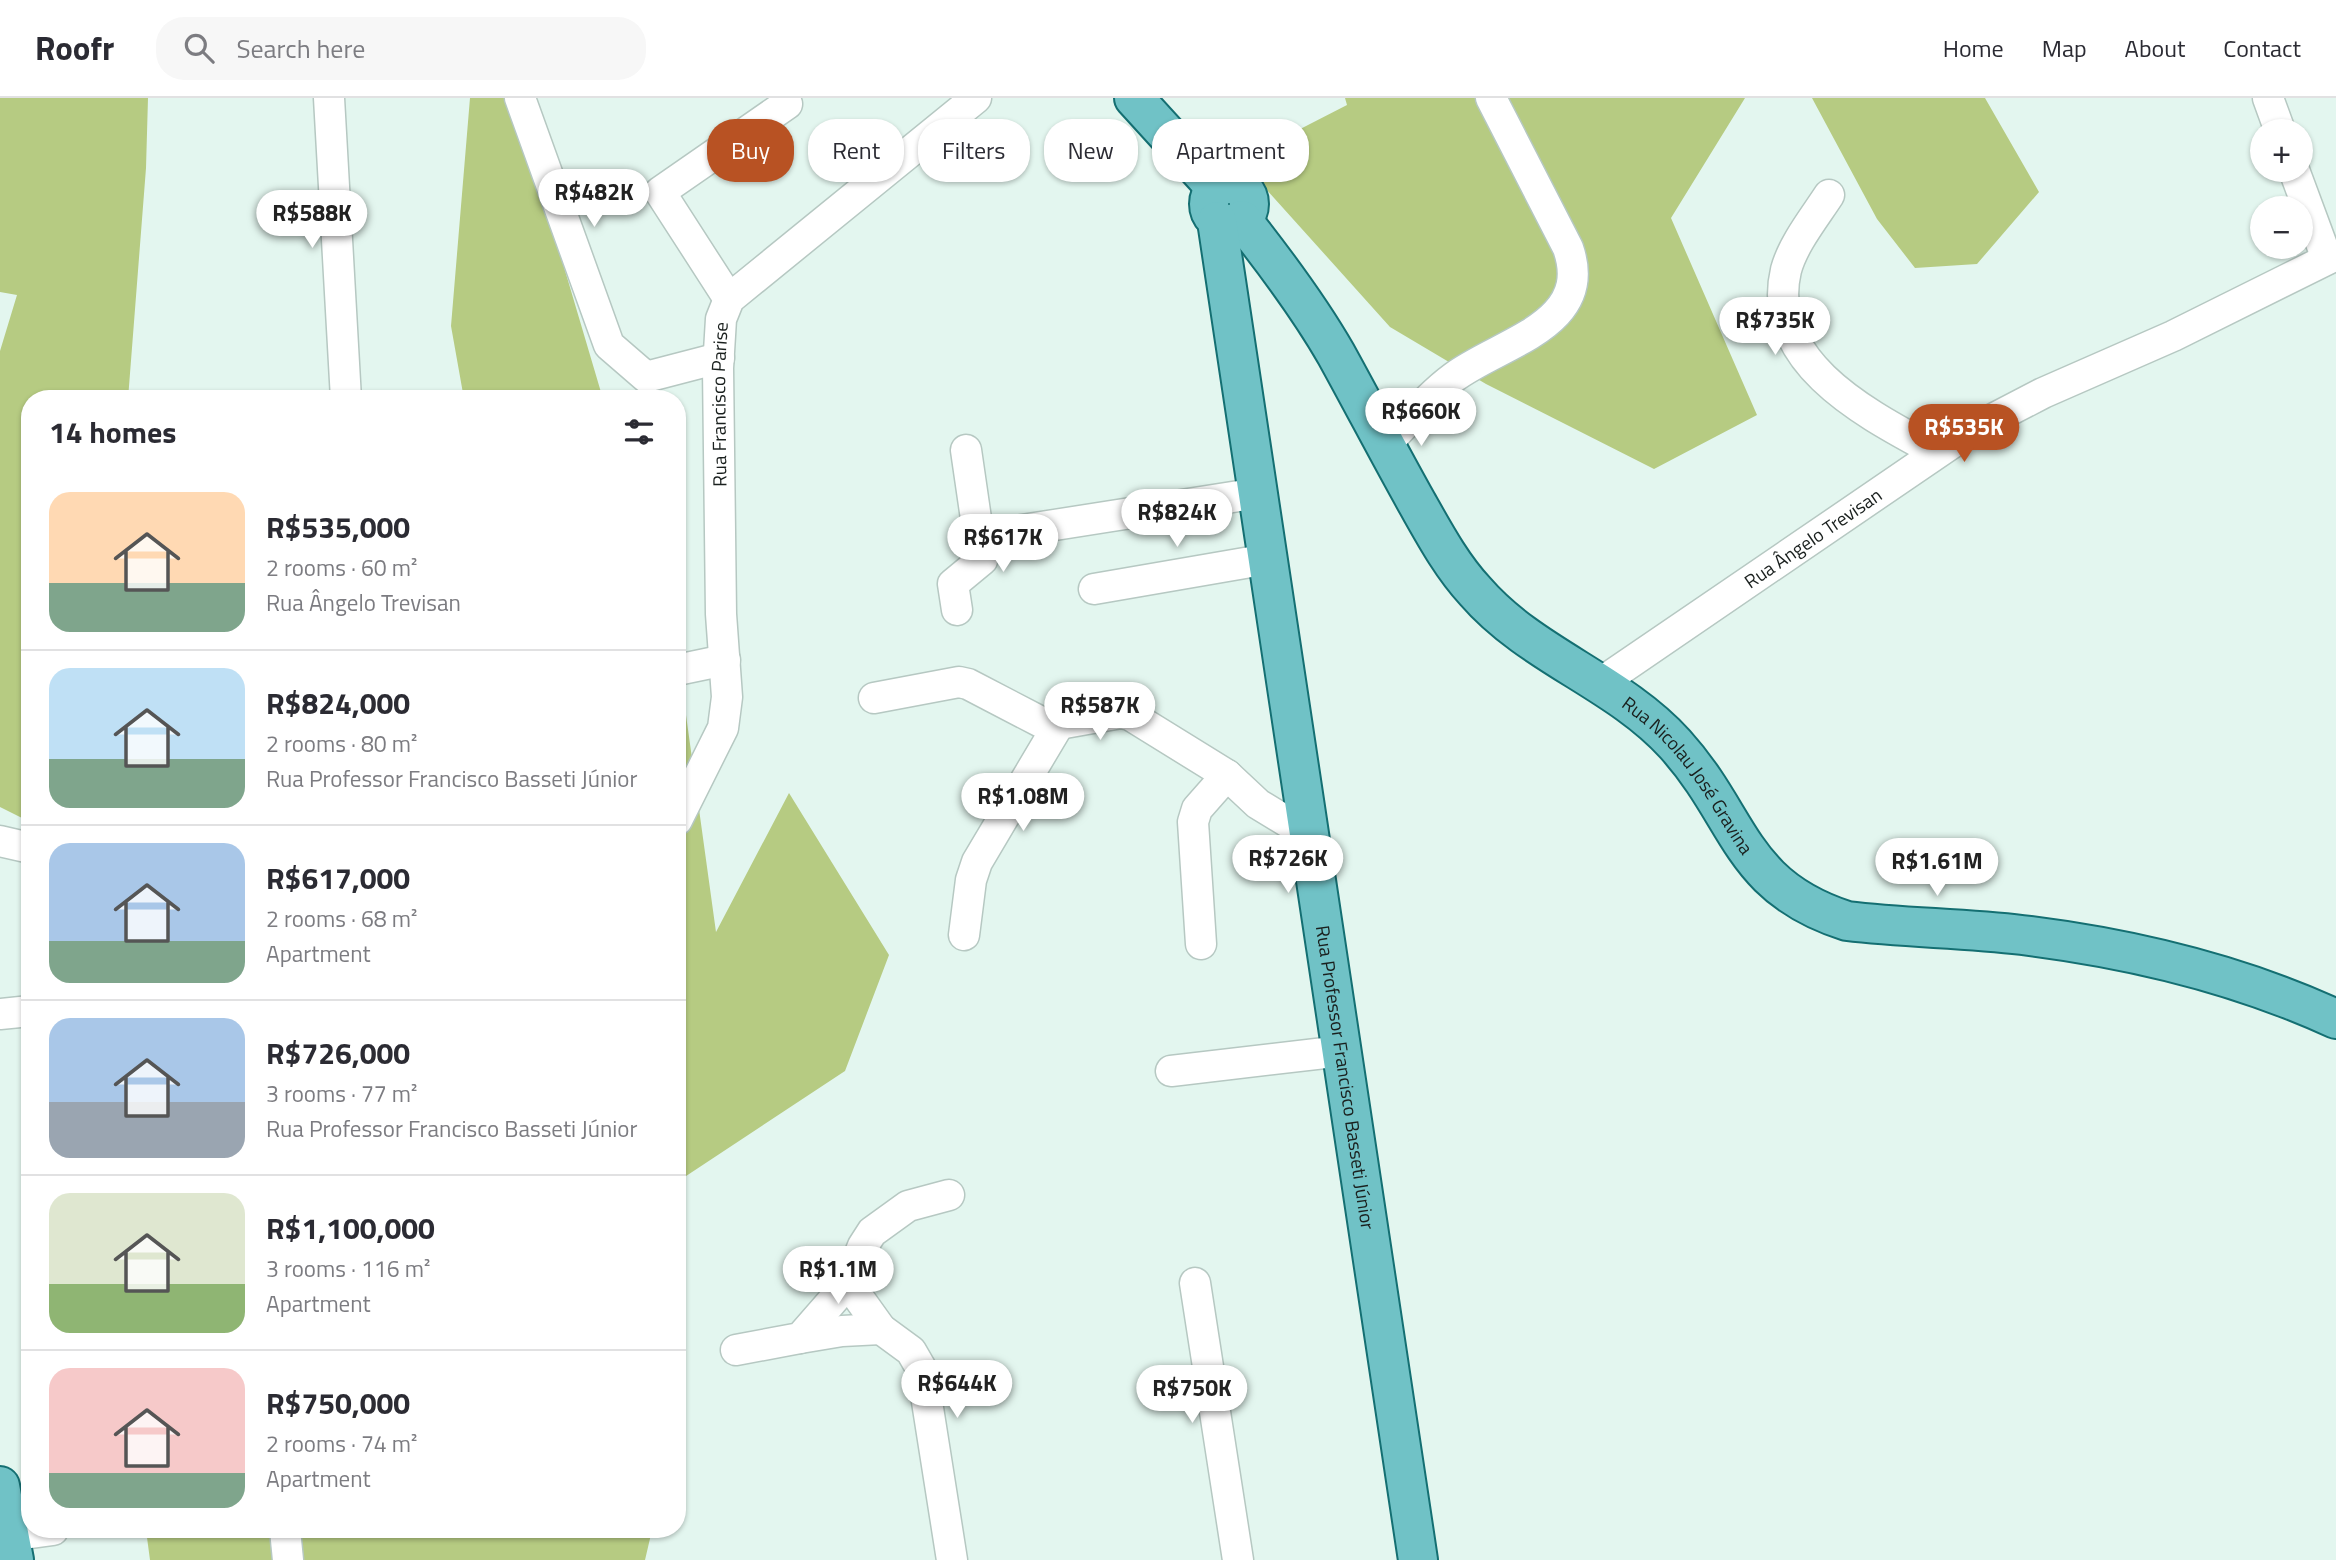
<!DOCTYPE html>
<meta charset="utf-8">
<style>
body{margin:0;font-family:"Titillium Web",sans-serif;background:#f7f7f7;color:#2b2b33;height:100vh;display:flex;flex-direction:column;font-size:26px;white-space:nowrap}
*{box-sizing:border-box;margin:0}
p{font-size:23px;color:#7c7c81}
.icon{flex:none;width:38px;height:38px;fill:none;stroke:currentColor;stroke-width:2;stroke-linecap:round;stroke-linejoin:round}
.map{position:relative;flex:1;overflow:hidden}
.details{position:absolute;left:21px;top:292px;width:665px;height:1148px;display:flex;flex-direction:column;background:#fff;border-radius:28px;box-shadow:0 2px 5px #0004}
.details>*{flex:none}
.hud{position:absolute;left:707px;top:21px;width:665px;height:63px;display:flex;gap:14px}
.controls{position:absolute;left:2250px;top:21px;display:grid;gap:14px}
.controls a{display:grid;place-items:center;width:63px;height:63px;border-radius:50%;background:#fff;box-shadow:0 2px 5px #0004;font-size:35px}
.price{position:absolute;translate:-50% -60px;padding:0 16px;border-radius:24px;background:#fff;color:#222;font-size:23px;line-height:46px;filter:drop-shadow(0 2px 4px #0008)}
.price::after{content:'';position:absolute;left:50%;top:42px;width:21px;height:16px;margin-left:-10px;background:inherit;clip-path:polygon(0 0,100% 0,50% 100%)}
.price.on{background:#b85223;color:#fff}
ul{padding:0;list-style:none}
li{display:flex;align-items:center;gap:21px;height:175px;padding:0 28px}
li+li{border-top:2px solid #e1e1e2}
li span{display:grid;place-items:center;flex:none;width:196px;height:140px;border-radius:21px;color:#555}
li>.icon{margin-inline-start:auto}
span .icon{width:84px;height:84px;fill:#fffc;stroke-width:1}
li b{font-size:30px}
h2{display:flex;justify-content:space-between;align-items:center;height:84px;padding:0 28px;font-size:30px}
.tag{padding:0 24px;border-radius:28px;background:#fff;box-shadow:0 2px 5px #0004;font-size:24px;line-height:63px}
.tag.on{background:#b85223;color:#fff}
header{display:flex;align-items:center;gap:42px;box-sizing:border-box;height:98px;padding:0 35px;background:#fff;border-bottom:2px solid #e1e1e2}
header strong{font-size:33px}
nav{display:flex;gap:38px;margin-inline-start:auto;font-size:24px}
.search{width:490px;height:63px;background:#f7f7f7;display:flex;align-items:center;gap:18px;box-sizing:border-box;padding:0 24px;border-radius:28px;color:#7c7c81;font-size:26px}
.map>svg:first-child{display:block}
</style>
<header>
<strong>Roofr</strong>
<div class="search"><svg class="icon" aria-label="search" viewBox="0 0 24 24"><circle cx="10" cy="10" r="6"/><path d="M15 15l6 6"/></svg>Search here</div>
<nav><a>Home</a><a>Map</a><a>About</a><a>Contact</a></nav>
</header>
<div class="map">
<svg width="2336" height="1462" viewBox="0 0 2336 1462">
<rect width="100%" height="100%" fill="#e3f6ef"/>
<path fill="#b6cb82" d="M0,0h148l-2,70 -18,231h-98v423l-30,-15v-456l17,-56 -17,-3z
M470,0h44l89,301h-139l-13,-73z
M1345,0h400l-74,120 86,197 -103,54 -168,-85 -96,-57 -150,-167 107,-55z
M1812,0h173l54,94 -62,72 -62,4 -38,-49z
M677,552l39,282 73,-139 100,162 -44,116 -168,111z
M146,1432h506l-7,30h-495z"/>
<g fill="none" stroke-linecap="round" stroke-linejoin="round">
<defs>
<g id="minor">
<path d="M329,0l17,301"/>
<path d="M520,0l89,247 37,32 73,-19"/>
<path d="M2268,0l12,33"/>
<path d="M2294,72l33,89"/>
<path d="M1829,97c-15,23 -36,49 -43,75 -22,93 83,145 149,181"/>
<path d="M729,201l-69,-107 127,-88"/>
<path d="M1385,347c22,-22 43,-49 69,-68 47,-35 141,-52 114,-129l-77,-150"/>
<path d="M978,439l280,-44"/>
<path d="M1094,491l174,-30"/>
<path d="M957,512l-4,-26 29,-24 -16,-110"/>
<path d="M677,572l48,-10"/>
<path id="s1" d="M1599,586l369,-252 75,-39 130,-57 163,-81"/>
<path d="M874,600l85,-16 9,2 73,38 18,2 62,-11 9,2 97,60 31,29 51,31"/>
<path id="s2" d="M677,722l46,-92 4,-31 -6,-83 -3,-246 3,-49 8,-20 247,-201"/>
<path d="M0,743l30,7"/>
<path d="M964,837l7,-55 6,-18 82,-138"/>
<path d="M1201,846l-8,-122 4,-13 30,-34"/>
<path d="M0,916l30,-3"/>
<path d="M1171,973l171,-20"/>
<path d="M848,1185l33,46 30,22 11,19 30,190"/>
<path d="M1195,1185l43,277"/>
<path d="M800,1240l42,-7 39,-2"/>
<path d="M736,1252l64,-12 48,-55 15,-37 9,-14 36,-26 41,-11"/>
<path d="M285,1432l3,30"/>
<path d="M9,1438l44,-6"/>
</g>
<g id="major">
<path d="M1134,0l82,90"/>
<circle cx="1229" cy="106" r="20"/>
<path id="s3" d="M1242,122c34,43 67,87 94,134 27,49 53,99 81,149 17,30 34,62 58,88 56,65 143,90 200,153 67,74 63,142 172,177 58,7 117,7 175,14 107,13 216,39 314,84"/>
<path id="s4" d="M1217,123l201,1339"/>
<path d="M0,1388l14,74"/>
</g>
</defs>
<use href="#minor" stroke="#b6c8c2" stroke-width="33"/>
<use href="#major" stroke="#146f72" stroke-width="42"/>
<use href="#minor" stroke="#fff" stroke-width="30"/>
<use href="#major" stroke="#70c2c6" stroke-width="38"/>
</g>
<g text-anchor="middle" stroke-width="5" stroke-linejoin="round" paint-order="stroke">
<g font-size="19" fill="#1a201e" stroke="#fbfffe">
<text dy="7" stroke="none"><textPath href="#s2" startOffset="427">Rua Francisco Parise</textPath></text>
<text dy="7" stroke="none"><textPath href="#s1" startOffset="259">Rua Ângelo Trevisan</textPath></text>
<text dy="7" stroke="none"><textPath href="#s3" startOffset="724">Rua Nicolau José Gravina</textPath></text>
<text dy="7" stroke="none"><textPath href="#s4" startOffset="866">Rua Professor Francisco Basseti Júnior</textPath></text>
</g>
</g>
</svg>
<div class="controls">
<a>+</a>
<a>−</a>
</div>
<b class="price" style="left:594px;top:131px">R$482K</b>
<b class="price" style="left:312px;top:152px">R$588K</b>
<b class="price" style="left:1775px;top:259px">R$735K</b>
<b class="price" style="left:1421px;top:350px">R$660K</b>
<b class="price on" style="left:1964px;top:366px">R$535K</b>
<b class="price" style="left:1177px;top:451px">R$824K</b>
<b class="price" style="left:1003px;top:476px">R$617K</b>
<b class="price" style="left:1100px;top:644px">R$587K</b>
<b class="price" style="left:1023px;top:735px">R$1.08M</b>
<b class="price" style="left:1288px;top:797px">R$726K</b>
<b class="price" style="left:1937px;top:800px">R$1.61M</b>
<b class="price" style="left:838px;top:1208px">R$1.1M</b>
<b class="price" style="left:957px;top:1322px">R$644K</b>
<b class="price" style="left:1192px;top:1327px">R$750K</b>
<div class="hud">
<a class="tag on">Buy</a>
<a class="tag">Rent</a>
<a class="tag">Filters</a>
<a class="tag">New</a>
<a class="tag">Apartment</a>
</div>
<section class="details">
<h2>14 homes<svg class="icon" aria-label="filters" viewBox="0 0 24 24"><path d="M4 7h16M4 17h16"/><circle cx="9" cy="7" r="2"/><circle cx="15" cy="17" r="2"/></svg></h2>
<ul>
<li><span style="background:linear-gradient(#ffd9b3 65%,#7fa58c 0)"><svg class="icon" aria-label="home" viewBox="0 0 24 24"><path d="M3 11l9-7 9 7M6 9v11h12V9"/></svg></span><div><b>R$535,000</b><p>2 rooms · 60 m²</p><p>Rua Ângelo Trevisan</p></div></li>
<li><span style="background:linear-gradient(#bfe0f5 65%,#7fa58c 0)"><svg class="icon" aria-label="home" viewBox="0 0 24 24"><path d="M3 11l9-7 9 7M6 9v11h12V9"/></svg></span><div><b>R$824,000</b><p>2 rooms · 80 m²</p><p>Rua Professor Francisco Basseti Júnior</p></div></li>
<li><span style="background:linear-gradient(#a9c7e8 70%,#7fa58c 0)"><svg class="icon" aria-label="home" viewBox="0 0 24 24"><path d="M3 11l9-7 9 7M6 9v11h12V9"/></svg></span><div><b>R$617,000</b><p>2 rooms · 68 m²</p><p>Apartment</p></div></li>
<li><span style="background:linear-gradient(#a9c7e8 60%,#9aa5b1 0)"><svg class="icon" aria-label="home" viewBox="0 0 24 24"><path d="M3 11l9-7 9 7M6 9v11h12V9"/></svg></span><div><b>R$726,000</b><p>3 rooms · 77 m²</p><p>Rua Professor Francisco Basseti Júnior</p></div></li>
<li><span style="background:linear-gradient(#dfe7d0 65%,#8fb573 0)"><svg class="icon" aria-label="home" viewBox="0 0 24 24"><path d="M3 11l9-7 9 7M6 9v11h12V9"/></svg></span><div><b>R$1,100,000</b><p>3 rooms · 116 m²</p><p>Apartment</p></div></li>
<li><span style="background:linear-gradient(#f6c9c9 75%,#7fa58c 0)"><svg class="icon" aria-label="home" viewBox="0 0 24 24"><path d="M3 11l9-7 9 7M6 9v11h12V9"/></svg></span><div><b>R$750,000</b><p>2 rooms · 74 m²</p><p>Apartment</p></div></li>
</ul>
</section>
</div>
